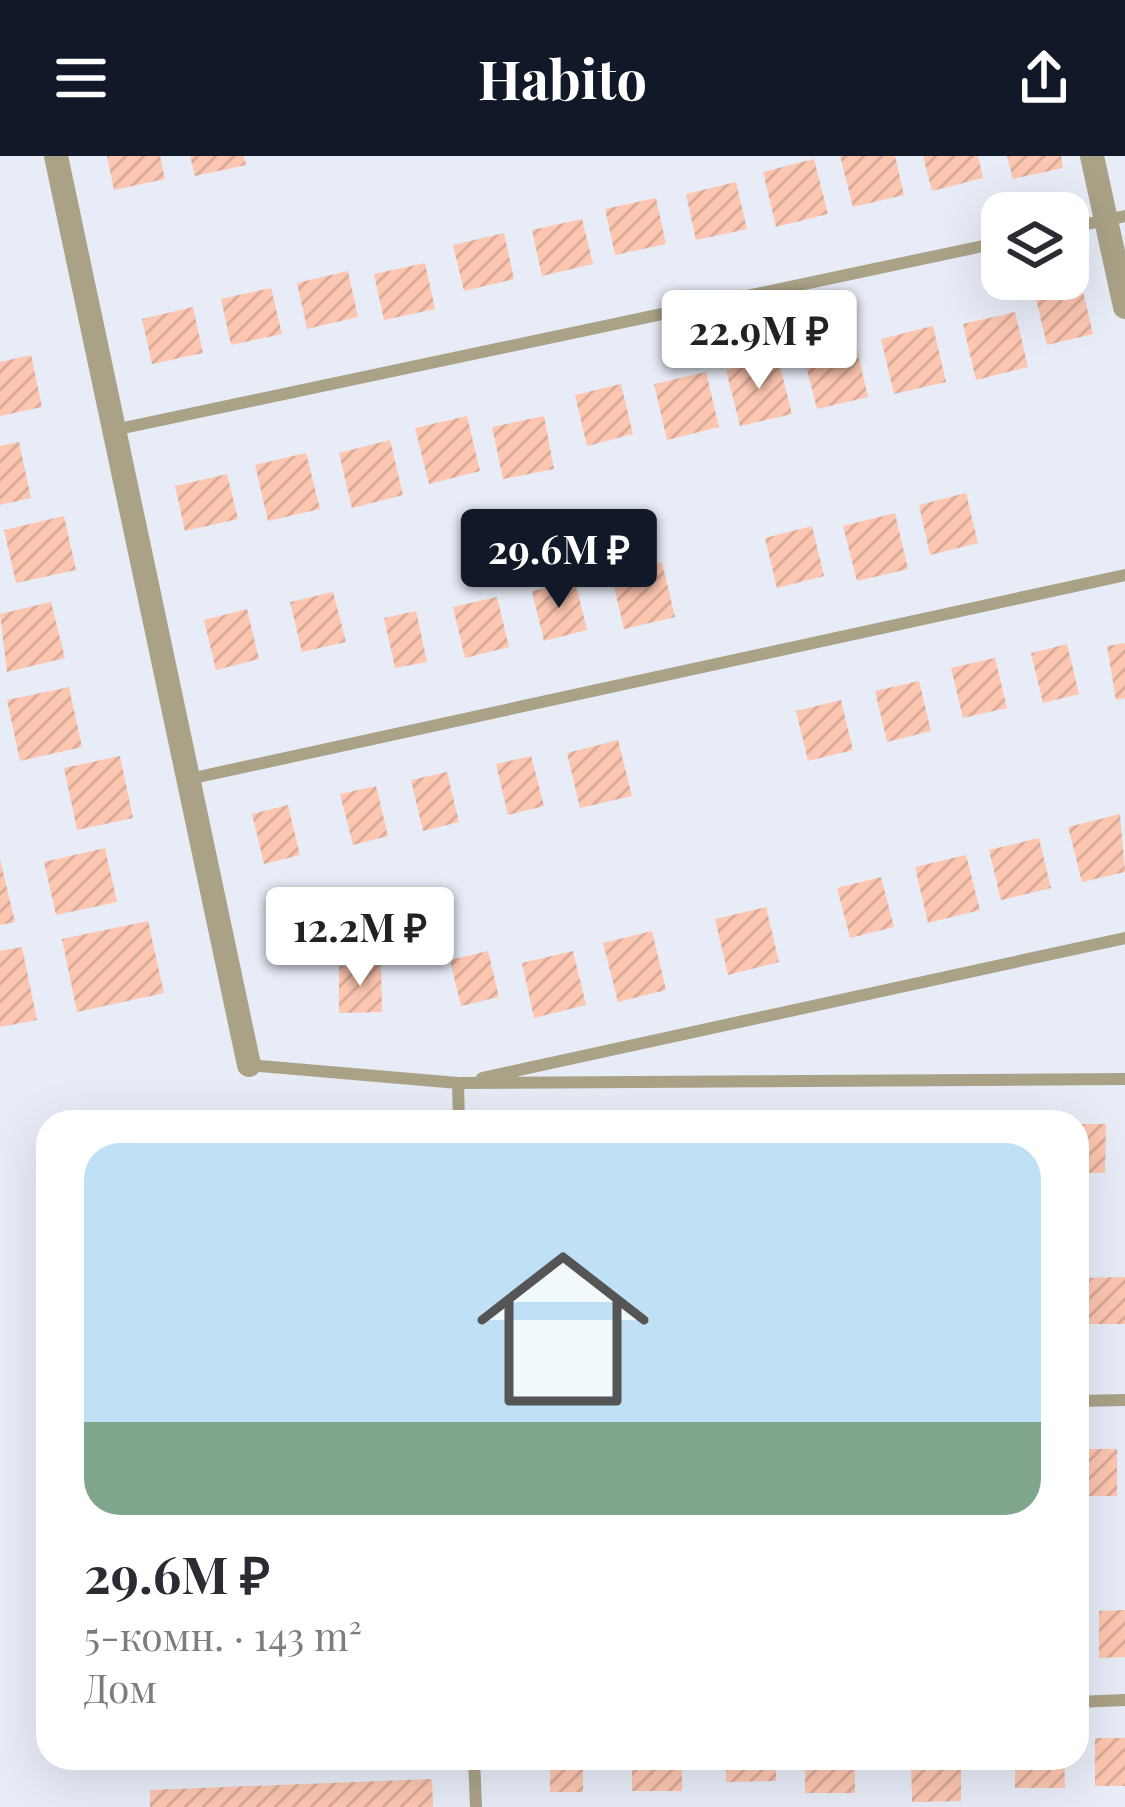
<!DOCTYPE html>
<html lang="ru">
<meta charset="utf-8">
<style>
body{margin:0;font-family:"Playfair Display",serif;background:#f7f7f7;color:#2b2b33;height:100vh;display:flex;flex-direction:column;font-size:45px;white-space:nowrap}
*{box-sizing:border-box;margin:0}
p{font-size:39px;color:#7c7c81}
.icon{flex:none;width:66px;height:66px;fill:none;stroke:currentColor;stroke-width:2;stroke-linecap:round;stroke-linejoin:round}
.map{position:relative;flex:1;overflow:hidden}
.drawer{position:absolute;left:36px;top:954px;width:1053px;height:660px;display:flex;flex-direction:column;background:#fff;border-radius:36px;box-shadow:0 12px 48px #0002}
.drawer>*{flex:none}
.tools{position:absolute;left:981px;top:36px;display:grid;gap:24px}
.tools a{display:grid;place-items:center;width:108px;height:108px;border-radius:24px;background:#fff;box-shadow:0 12px 48px #0002;font-size:60px}
.price{position:absolute;translate:-50% -102px;padding:0 27px;border-radius:12px;background:#fff;color:#222;font-size:39px;line-height:78px;filter:drop-shadow(0 3px 6px #0008)}
.price::after{content:'';position:absolute;left:50%;top:72px;width:36px;height:27px;margin-left:-18px;background:inherit;clip-path:polygon(0 0,100% 0,50% 100%)}
.price.on{background:#111827;color:#fff}
ul{padding:0;list-style:none}
li{display:grid;align-content:center;gap:24px;height:636px;padding:0 48px}
li span{display:grid;place-items:center;height:372px;border-radius:36px;color:#555}
li>.icon{margin-inline-start:auto}
span .icon{width:216px;height:216px;fill:#fffc;stroke-width:1}
li b{font-size:51px}
header{display:flex;justify-content:space-between;align-items:center;height:156px;padding:0 48px;background:#111827;color:#fff;font-size:54px;font-weight:700}
.map>svg:first-child{display:block}
</style>
<header><svg class="icon" aria-label="menu" viewBox="0 0 24 24"><path d="M4 6h16M4 12h16M4 18h16"/></svg>Habito<svg class="icon" aria-label="share" viewBox="0 0 24 24"><path d="M12 15V3M7 8l5-5 5 5M5 13v7h14v-7"/></svg></header>
<div class="map">
<svg width="1125" height="1651" viewBox="0 0 1125 1651">
<defs>
<pattern id="building-hatch" width="6" height="6" patternUnits="userSpaceOnUse" patternTransform="scale(3)"><rect width="6" height="6" fill="#fdc6b0"/><path d="M-1 1l2-2M0 6l6-6M5 7l2-2" fill="none" stroke="#d9ab98"/></pattern>
</defs>
<rect width="100%" height="100%" fill="#e7ecf7"/>
<path fill="url(#building-hatch)" d="M107,0h53l5,23 -51,11z
M190,0h54l2,9 -51,11z
M840,0h55l9,39 -51,12z
M923,0h55l5,22 -51,13z
M1007,0h54l2,12 -50,11z
M814,3l14,55 -52,13 -13,-55z
M736,26l11,47 -51,11 -10,-46z
M656,42l10,46 -51,11 -10,-46z
M582,63l11,45 -51,12 -10,-46z
M504,77l10,46 -50,12 -11,-46z
M425,107l10,46 -51,11 -10,-46z
M348,115l10,46 -51,12 -10,-46z
M1081,127l12,51 -46,11 -12,-50z
M271,132l11,46 -51,11 -10,-46z
M193,151l10,46 -51,11 -10,-45z
M1015,156l13,55 -52,13 -13,-56z
M933,170l13,56 -52,12 -13,-55z
M855,185l13,56 -51,12 -14,-56z
M31,199l11,52 -42,9v-54z
M778,202l14,56 -52,12 -14,-56z
M706,216l13,55 -52,13 -13,-56z
M621,228l12,50 -46,12 -12,-51z
M467,260l13,55 -51,13 -14,-56z
M544,260l10,53 -51,10 -11,-52z
M390,284l13,55 -51,13 -13,-55z
M19,286l12,56 -31,7v-59z
M306,297l14,56 -52,12 -13,-56z
M227,318l11,45 -53,12 -10,-45z
M966,337l12,50 -48,12 -11,-50z
M895,357l13,56 -51,12 -14,-55z
M64,360l12,54 -60,13 -12,-53z
M812,370l12,50 -47,12 -12,-50z
M662,406l13,55 -51,12 -13,-55z
M575,425l12,49 -43,11 -12,-50z
M333,436l13,50 -44,10 -12,-50z
M497,441l12,50 -44,11 -12,-51z
M51,446l14,56 -58,14 -7,-58z
M247,453l12,50 -43,11 -12,-50z
M416,455l11,51 -32,6 -11,-50z
M1125,487v55l-9,2 -9,-54z
M1067,488l12,50 -36,9 -12,-50z
M995,502l12,50 -44,10 -12,-50z
M919,525l12,50 -44,11 -12,-51z
M69,531l13,60 -62,14 -13,-61z
M841,544l12,50 -45,11 -12,-50z
M618,584l14,56 -52,12 -13,-55z
M120,600l13,62 -56,12 -13,-62z
M531,600l13,50 -36,9 -12,-51z
M447,616l12,50 -36,9 -12,-51z
M376,630l12,50 -35,9 -13,-51z
M288,649l12,50 -36,9 -12,-50z
M1120,658l5,58 -43,10 -14,-55z
M1039,682l12,50 -50,12 -12,-50z
M105,692l12,54 -61,13 -12,-53z
M966,699l14,55 -52,13 -13,-56z
M0,703l15,63 -15,3z
M881,721l13,50 -44,11 -13,-50z
M766,751l13,55 -51,13 -13,-56z
M148,765l16,72 -87,19 -15,-73z
M652,775l14,59 -48,12 -15,-59z
M22,791l15,73 -37,7v-76z
M488,795l11,46 -38,9 -11,-46z
M573,795l13,54 -52,13 -12,-55z
M381,809l1,47 -43,1v-47z
M1077,968h29l-1,49h-28z
M1125,1121v47h-44v-46z
M1077,1293h40v47h-40z
M1125,1454v47l-26,1v-47z
M1095,1582h30v48h-30z
M550,1602h33v34h-33z
M632,1602h50v33h-50z
M726,1602h50v23l-50,1z
M805,1602h50v35h-50z
M911,1602h50v43l-49,1z
M1015,1602h49l1,30h-50z
M432,1623l1,28h-283v-17z"/>
<g fill="none" stroke-linecap="round" stroke-linejoin="round">
<path stroke="#aaa287" stroke-width="12" d="M1068,72l57,-12
M114,274l888,-188
M189,623l936,-204
M249,909l209,18 667,-4
M482,922l643,-140
M458,927l1,39
M1077,1245l48,-1
M1077,1546l48,-2
M474,1602l2,49"/>
<path stroke="#aaa287" stroke-width="24" d="M56,0l193,909
M1092,0l33,151"/>
</g>
</svg>
<div class="tools">
<a><svg class="icon" aria-label="layers" viewBox="0 0 24 24"><path d="M12 4l9 5-9 5-9-5zM3 14l9 5 9-5"/></svg></a>
</div>
<b class="price" style="left:759px;top:236px">22.9M ₽</b>
<b class="price on" style="left:559px;top:455px">29.6M ₽</b>
<b class="price" style="left:360px;top:833px">12.2M ₽</b>
<section class="drawer">
<ul>
<li><span style="background:linear-gradient(#bfe0f5 75%,#7fa58c 0)"><svg class="icon" aria-label="home" viewBox="0 0 24 24"><path d="M3 11l9-7 9 7M6 9v11h12V9"/></svg></span><div><b>29.6M ₽</b><p>5-комн. · 143 m²</p><p>Дом</p></div></li>
</ul>
</section>
</div>
